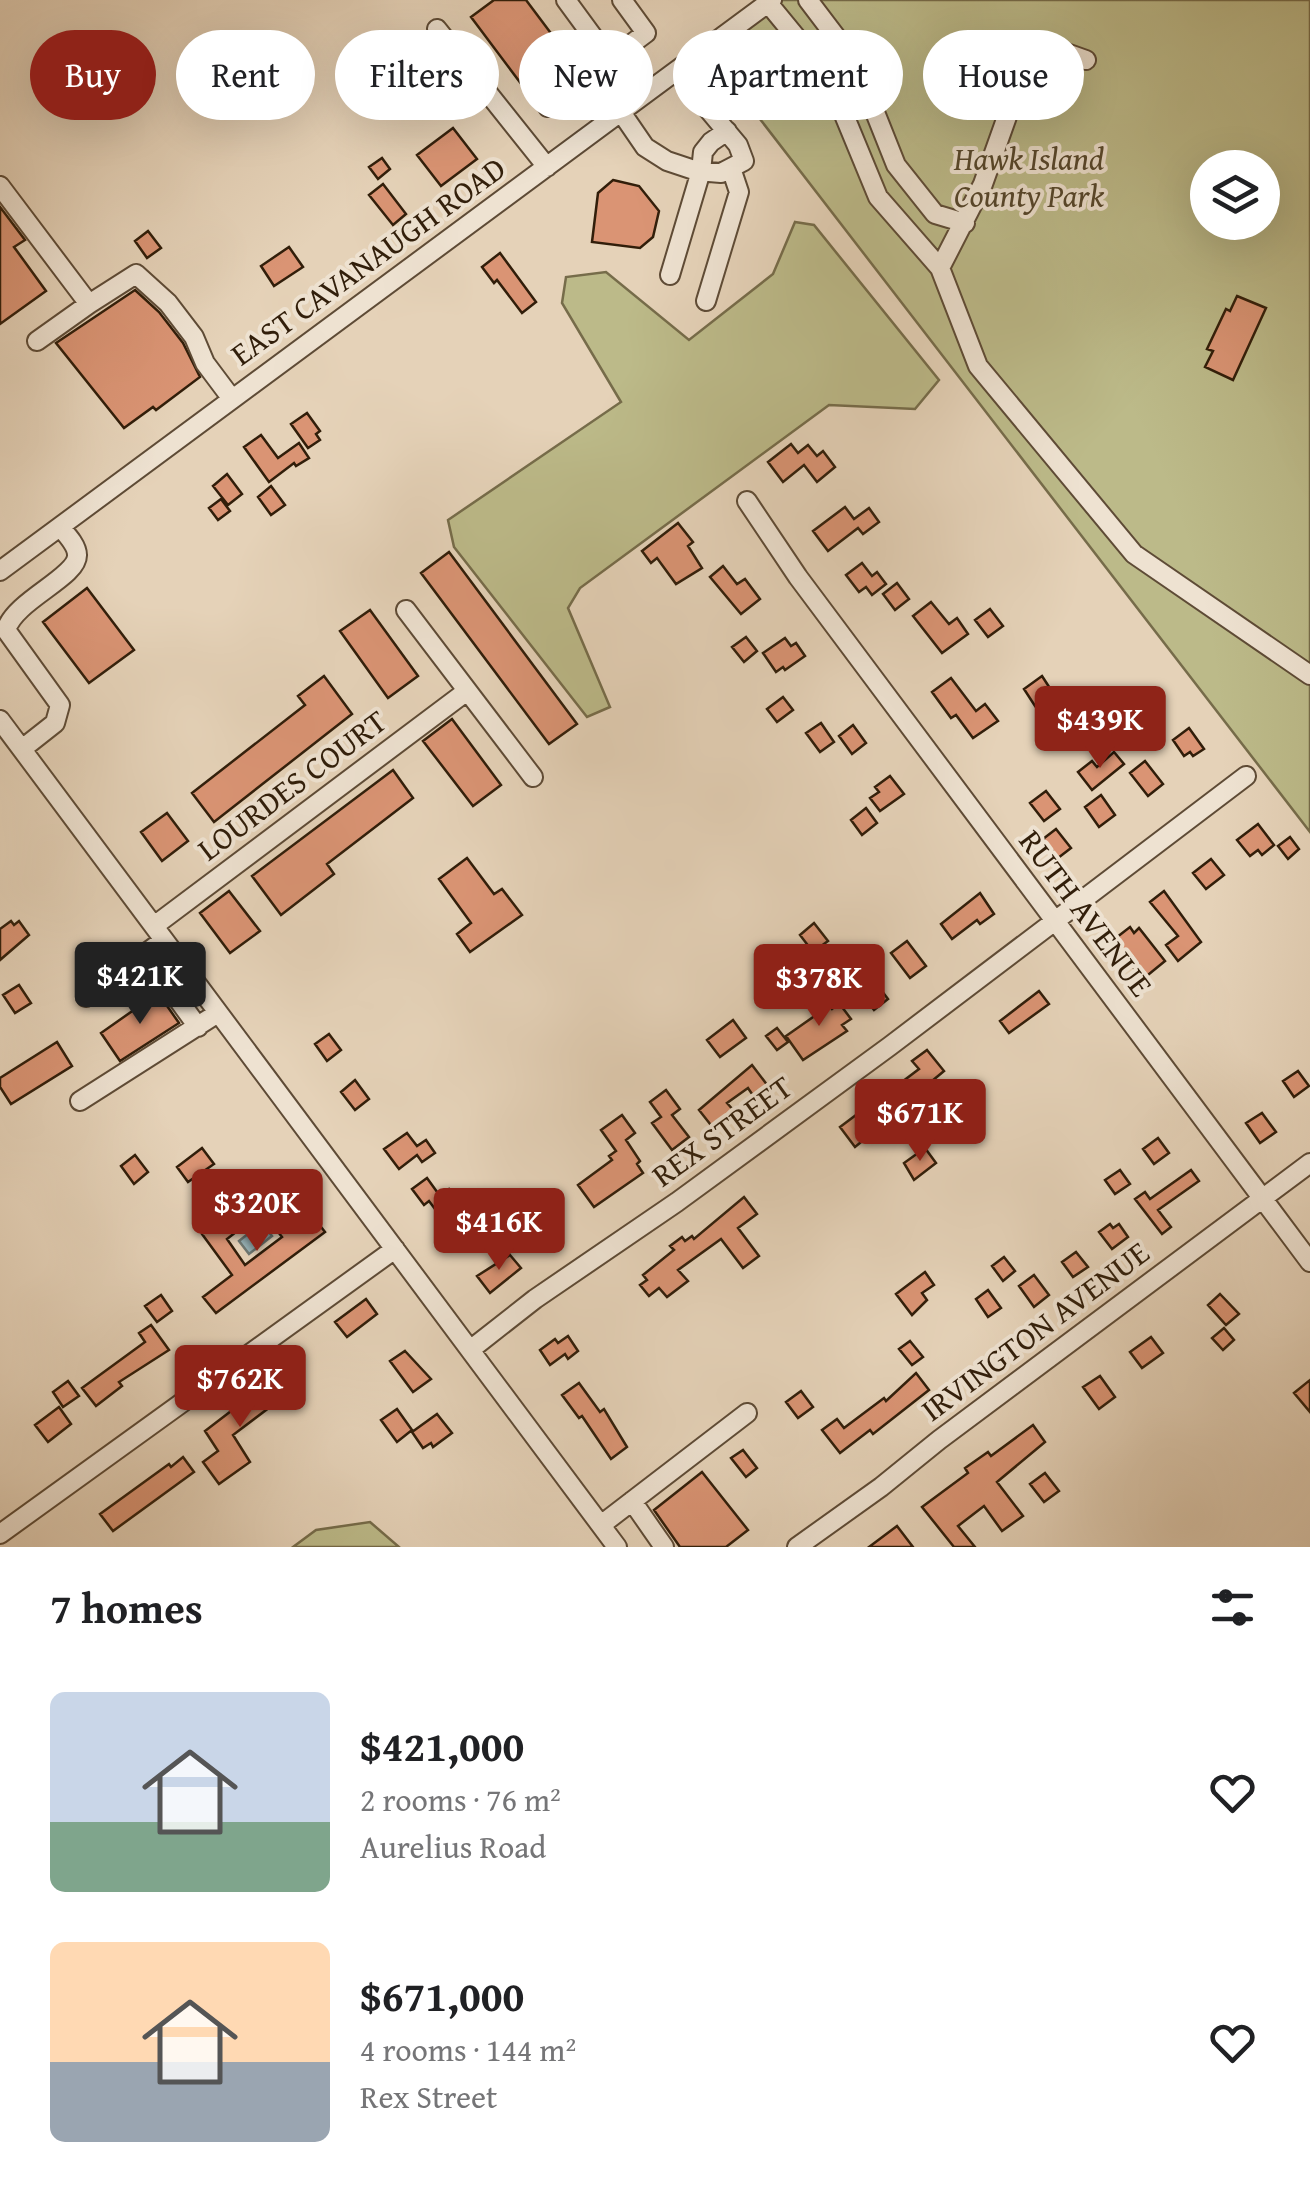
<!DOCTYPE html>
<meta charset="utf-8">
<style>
body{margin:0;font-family:"Gentium Book Plus",serif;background:#f6f6f6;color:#202124;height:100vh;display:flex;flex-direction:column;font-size:38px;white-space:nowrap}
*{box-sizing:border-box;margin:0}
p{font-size:32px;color:#757577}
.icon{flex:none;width:55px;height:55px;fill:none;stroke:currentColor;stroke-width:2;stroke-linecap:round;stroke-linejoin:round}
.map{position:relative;height:1547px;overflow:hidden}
.side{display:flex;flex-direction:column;background:#fff;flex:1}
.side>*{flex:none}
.banner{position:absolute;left:30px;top:30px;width:1250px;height:90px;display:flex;gap:20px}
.buttons{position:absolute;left:1190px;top:150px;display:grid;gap:20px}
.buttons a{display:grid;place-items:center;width:90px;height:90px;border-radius:50%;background:#fff;box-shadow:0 10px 40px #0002;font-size:50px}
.price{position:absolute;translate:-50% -85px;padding:0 22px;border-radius:10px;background:#8f2418;color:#fff;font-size:32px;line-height:65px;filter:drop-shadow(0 2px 5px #0008)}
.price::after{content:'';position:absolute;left:50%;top:60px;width:30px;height:22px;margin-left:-15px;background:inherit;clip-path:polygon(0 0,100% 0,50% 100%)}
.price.active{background:#222;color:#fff}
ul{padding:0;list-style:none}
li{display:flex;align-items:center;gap:30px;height:250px;padding:0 50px}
li span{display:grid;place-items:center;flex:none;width:280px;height:200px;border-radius:15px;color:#555}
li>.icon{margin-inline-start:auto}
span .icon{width:120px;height:120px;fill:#fffc;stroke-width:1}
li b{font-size:42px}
h2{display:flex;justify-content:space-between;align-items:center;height:120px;padding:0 50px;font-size:42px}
.chip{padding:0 35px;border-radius:45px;background:#fff;box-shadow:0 10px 40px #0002;font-size:35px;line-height:90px}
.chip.active{background:#8f2418;color:#fff}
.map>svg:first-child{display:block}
</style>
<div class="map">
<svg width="1310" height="1547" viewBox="0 0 1310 1547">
<rect width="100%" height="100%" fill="#e5d2b8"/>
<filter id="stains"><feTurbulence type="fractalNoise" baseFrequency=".002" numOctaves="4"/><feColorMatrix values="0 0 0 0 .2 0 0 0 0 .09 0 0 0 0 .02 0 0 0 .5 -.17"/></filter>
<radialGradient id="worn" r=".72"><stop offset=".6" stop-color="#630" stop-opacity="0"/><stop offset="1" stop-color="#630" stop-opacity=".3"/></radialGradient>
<path fill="#bcba89" stroke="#766c4a" stroke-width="2.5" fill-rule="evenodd" d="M770,0h540v832l-604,-783zM1208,168h54v54h-54z
M795,222l19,3 125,155 -24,29 -86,-4 -249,183 -12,20 42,99 -23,10 -133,-170 -6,-27 173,-118 -59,-99 4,-26 40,-5 83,68 84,-66z
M370,1522l29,25h-106l23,-17z"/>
<path fill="#9ab5b9" stroke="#707973" stroke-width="2.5" d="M262,1223l10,13 -23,18 -10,-13z"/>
<path fill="#da9474" stroke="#311e0a" stroke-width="2.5" d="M494,0h32l45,60 -43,33 -57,-76z
M453,128l24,31 -36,27 -24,-31z
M382,158l8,11 -12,10 -9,-12z
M613,180l26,6 20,25 -6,26 -13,11 -48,-6 6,-49z
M383,184l23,30 -13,11 -24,-30z
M0,207l25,33 -11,7 32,44 -46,33z
M148,231l13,17 -14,10 -12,-17z
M289,247l14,20 -29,19 -13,-20z
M500,253l36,49 -14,11 -25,-33 -3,3 -12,-16z
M135,290l24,22 24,31 17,34 -44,33 -3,-3 -29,21 -68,-85z
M1237,296l29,12 -33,72 -28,-13 8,-16 -6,-2 19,-40 4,2z
M307,413l13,18 -4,3 4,6 -12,8 -17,-24z
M261,435l17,23 21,-15 10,15 -13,8 -2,-3 -25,19 -25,-35z
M791,444l7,9 10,-8 9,11 6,-5 12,16 -18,15 -13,-17 -21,17 -15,-20z
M227,474l15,20 -14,11 -15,-19z
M271,486l14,19 -14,10 -13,-18z
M221,499l9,12 -12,9 -9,-12z
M845,507l9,12 15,-11 10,14 -16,12 -5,-6 -30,23 -15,-20z
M678,523l15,19 -5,4 14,22 -26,16 -19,-26 -6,5 -9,-12z
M449,552l128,172 -28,20 -128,-171z
M862,563l10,13 5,-4 9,12 -14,11 -6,-8 -7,5 -13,-17z
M723,566l14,18 8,-5 15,20 -19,15 -31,-37z
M897,583l12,16 -14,11 -12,-16z
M87,588l47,62 -45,33 -46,-61z
M931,602l18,22 8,-6 11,16 -26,19 -29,-37z
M990,609l13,17 -15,11 -13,-17z
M370,610l48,66 -30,22 -48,-67z
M746,637l11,14 -13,11 -12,-15z
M785,638l6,8 5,-3 9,13 -20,14 -2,-3 -7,5 -13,-19z
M324,676l28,38 -138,108 -22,-29 113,-88 -7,-9z
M1042,676l11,17 -18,13 -11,-17z
M951,678l25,33 9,-7 13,17 -25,17 -17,-23 -5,3 -19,-26z
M783,697l10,13 -16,12 -10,-13z
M452,719l49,66 -28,21 -50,-65z
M821,723l13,19 -14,10 -14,-19z
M853,725l13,18 -14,11 -13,-18z
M1189,728l15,21 -11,7 -3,-4 -6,4 -11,-16z
M1114,752l10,12 -32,26 -14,-18 14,-11 5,6z
M1145,761l18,23 -15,12 -18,-23z
M393,770l20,28 -86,66 7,10 -53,41 -29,-39z
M890,776l14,18 -24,17 -10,-13 9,-6 -4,-5z
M1046,791l14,18 -16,12 -14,-18z
M1101,795l14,20 -16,12 -14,-20z
M866,808l11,15 -15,12 -11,-15z
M167,813l21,28 -26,20 -21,-29z
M1258,824l16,21 -12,10 -4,-5 -8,6 -13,-16z
M1056,829l15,19 -13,10 -15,-19z
M1290,837l9,12 -11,10 -10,-13z
M467,858l27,36 8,-5 20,26 -52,37 -13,-18 14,-11 -32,-44z
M1211,859l13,16 -18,14 -13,-16z
M229,891l31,40 -30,22 -30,-40z
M1164,891l37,51 -23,19 -12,-16 12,-9 -28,-34z
M980,893l14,21 -14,10 -3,-4 -25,19 -11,-15z
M11,921l3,4 5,-4 10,14 -29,25v-31z
M814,923l14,18 -15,11 -13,-17z
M1130,927l4,6 5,-5 26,33 -22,18 -31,-38z
M907,941l19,25 -16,12 -19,-25z
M781,957l13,18 -15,11 -13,-17z
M872,978l16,21 -14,11 -16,-21z
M19,985l12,18 -16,10 -12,-18z
M1039,991l10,13 -40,29 -9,-12z
M158,993l21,30 -59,38 -19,-28z
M824,998l8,11 7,-6 12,16 -9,6 5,6 -44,29 -17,-24 30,-21 -6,-7z
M733,1020l13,18 -26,19 -13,-17z
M777,1028l11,14 -11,8 -11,-14z
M329,1034l12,16 -14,11 -12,-17z
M57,1042l15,24 -61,38 -11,-17v-9z
M927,1050l17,21 -54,45 -12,-16 41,-31 -7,-8z
M752,1065l16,21 -14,11 -6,-9 -21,15 8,9 -21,17 -15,-19z
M1298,1071l11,15 -15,11 -11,-16z
M355,1080l14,19 -14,11 -14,-18z
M666,1090l14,19 -8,6 17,22 -17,13 -20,-27 9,-6 -11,-15z
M1262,1113l14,19 -16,11 -14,-20z
M622,1115l13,18 -9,7 14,21 -3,3 6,9 -49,34 -16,-22 34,-25 -3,-4 7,-5 -15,-21z
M856,1115l15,19 -16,13 -15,-20z
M407,1133l10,13 9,-6 9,13 -13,9 -5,-7 -18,14 -15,-20z
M1158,1138l11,15 -15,11 -11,-15z
M202,1148l12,16 -26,18 -11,-15z
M925,1148l11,15 -22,17 -10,-17z
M135,1155l13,17 -14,12 -13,-18z
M1120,1170l10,14 -15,10 -10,-14z
M1191,1170l8,11 -41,29 13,17 -9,7 -27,-35 10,-7 5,7z
M427,1178l13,18 9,-7 30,42 -22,16 -11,-15 4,-3 -21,-28 -5,4 -12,-16z
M241,1184l14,18 -18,14 -14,-18z
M744,1197l13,17 -19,14 21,28 -16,12 -22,-29 -43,31 10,11 -21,16 -8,-9 -10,8 -9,-11 7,-5 -4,-5 31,-25 -4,-4 12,-9 3,4 7,-5 2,3z
M280,1204l15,22 16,-12 14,18 -109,81 -13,-16 29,-22 -30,-41 23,-16 11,14 -9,7 18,26 37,-28 -17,-22z
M1110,1224l3,4 6,-4 9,13 -16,12 -13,-17z
M1076,1252l12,15 -15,10 -11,-15z
M510,1255l11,13 -31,25 -13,-17z
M1004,1257l11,14 -12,10 -11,-15z
M925,1272l9,13 -12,8 5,7 -15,15 -16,-21z
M1034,1275l15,20 -15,12 -15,-21z
M988,1290l13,18 -13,9 -12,-18z
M1220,1294l19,20 -13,11 -18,-20z
M161,1295l11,16 -15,11 -12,-16z
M366,1299l11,15 -30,23 -12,-15z
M151,1325l18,25 -50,32 3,4 -26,20 -14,-18 63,-46 -6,-9z
M1224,1328l10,12 -11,10 -11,-12z
M568,1336l10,15 -10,8 -3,-5 -15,11 -10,-15 15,-11 3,4z
M1151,1337l12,16 -21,15 -12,-16z
M910,1341l13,16 -11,8 -13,-16z
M405,1351l26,28 -18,13 -23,-31z
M916,1373l13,17 -56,44 -3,-4 -30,23 -18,-23 15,-11 7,9 40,-30 2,3z
M278,1375l12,17 -57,43 17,27 -31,22 -16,-22 15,-11 -13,-20z
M1100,1376l15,21 -16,12 -16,-22z
M1310,1380v32l-16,-19z
M68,1381l11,15 -16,11 -10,-15z
M579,1383l21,29 4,-3 23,38 -16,12 -29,-43 -3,2 -17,-23z
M801,1391l12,16 -15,11 -12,-16z
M59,1407l12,17 -23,18 -13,-17z
M397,1409l15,21 -15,12 -16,-22z
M437,1414l15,19 -19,14 -2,-4 -8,5 -11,-16z
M1033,1425l12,17 -48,40 26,34 -21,15 -18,-25 -26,20 17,21h-21l-32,-40 46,-34 -3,-5 23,-16 3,4z
M743,1450l14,18 -11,9 -15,-19z
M183,1457l11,15 -81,59 -13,-17 69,-50 2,3z
M702,1472l46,58 -22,17h-46l-26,-37z
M1045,1473l14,18 -15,11 -14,-18z
M897,1526l16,21h-44z"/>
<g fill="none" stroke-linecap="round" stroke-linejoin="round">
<defs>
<path id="minor" d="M566,0l44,60 36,-27 -24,-33
M808,0l47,62 41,103 39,49 30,9
M768,3l60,73 50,121 62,71 38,98 156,188 176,121
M437,29l110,138
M548,107l62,-47 28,39
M621,112l24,35 22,14 30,10 24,2 23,-12 -6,-16 -62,-74
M0,186l89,118 -52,37
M940,268l43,-84 47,-132 14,-7 42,15
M670,275l31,-104 2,-19 8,-10 16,-11
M706,301l33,-109 -8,-24
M89,304l47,-30 32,29 26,34 11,26 27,36
M747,501l51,76 512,685
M0,571l772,-571
M406,610l127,167
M0,720l617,827
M22,749l33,-26 5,-18 -54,-75c9,-30 72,-53 71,-75 0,-10 -11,-21 -17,-28
M154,926l313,-235
M145,954l53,73
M86,997l78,-57
M80,1101l138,-88
M470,1350l65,-51 142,-97 213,-156 356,-270
M632,1501l32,46
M601,1525l146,-112
M0,1534l395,-285
M797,1547l84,-60 58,-47 371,-277"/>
</defs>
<use href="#minor" stroke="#5e4b36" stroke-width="22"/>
<use href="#minor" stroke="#eee2d1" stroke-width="18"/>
</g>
<g text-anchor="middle" stroke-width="8" stroke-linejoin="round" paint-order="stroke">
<g font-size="32" font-style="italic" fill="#54452a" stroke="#eee2d1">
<text x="1029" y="170">Hawk Island<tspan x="1029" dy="37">County Park</tspan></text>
</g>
<g font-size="32" fill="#311e0a" stroke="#eee2d1">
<text transform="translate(368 261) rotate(-36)" y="11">EAST CAVANAUGH ROAD</text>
<text transform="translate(292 785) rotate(-37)" y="11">LOURDES COURT</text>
<text transform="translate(1086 913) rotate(53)" y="11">RUTH AVENUE</text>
<text transform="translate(722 1131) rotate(-36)" y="11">REX STREET</text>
<text transform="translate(1035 1331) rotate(-37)" y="11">IRVINGTON AVENUE</text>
</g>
</g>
<rect width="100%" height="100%" filter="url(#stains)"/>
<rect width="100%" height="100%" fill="url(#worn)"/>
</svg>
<div class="buttons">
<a><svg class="icon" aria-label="layers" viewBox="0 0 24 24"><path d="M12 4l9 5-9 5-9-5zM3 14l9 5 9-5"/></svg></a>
</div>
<b class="price" style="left:1100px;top:771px">$439K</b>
<b class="price active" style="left:140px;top:1027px">$421K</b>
<b class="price" style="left:819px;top:1029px">$378K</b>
<b class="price" style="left:920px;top:1164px">$671K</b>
<b class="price" style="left:257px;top:1254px">$320K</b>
<b class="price" style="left:499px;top:1273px">$416K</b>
<b class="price" style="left:240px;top:1430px">$762K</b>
<div class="banner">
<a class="chip active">Buy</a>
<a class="chip">Rent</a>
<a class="chip">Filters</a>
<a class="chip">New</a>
<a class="chip">Apartment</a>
<a class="chip">House</a>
</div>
</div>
<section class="side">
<h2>7 homes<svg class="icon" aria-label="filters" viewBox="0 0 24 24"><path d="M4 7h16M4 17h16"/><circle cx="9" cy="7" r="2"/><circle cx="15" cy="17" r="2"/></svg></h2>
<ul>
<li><span style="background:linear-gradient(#c9d6e8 65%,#7fa58c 0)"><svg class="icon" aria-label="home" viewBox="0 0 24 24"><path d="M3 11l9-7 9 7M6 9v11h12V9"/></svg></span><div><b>$421,000</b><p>2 rooms · 76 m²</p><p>Aurelius Road</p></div><svg class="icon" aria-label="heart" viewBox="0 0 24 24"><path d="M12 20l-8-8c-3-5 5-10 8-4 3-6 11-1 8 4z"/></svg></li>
<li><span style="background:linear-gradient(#ffd9b3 60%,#9aa5b1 0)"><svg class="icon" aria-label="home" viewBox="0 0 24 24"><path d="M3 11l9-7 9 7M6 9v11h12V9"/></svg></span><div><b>$671,000</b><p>4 rooms · 144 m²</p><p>Rex Street</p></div><svg class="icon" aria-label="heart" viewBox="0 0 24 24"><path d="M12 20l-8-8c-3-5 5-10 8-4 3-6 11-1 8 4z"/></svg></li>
</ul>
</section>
